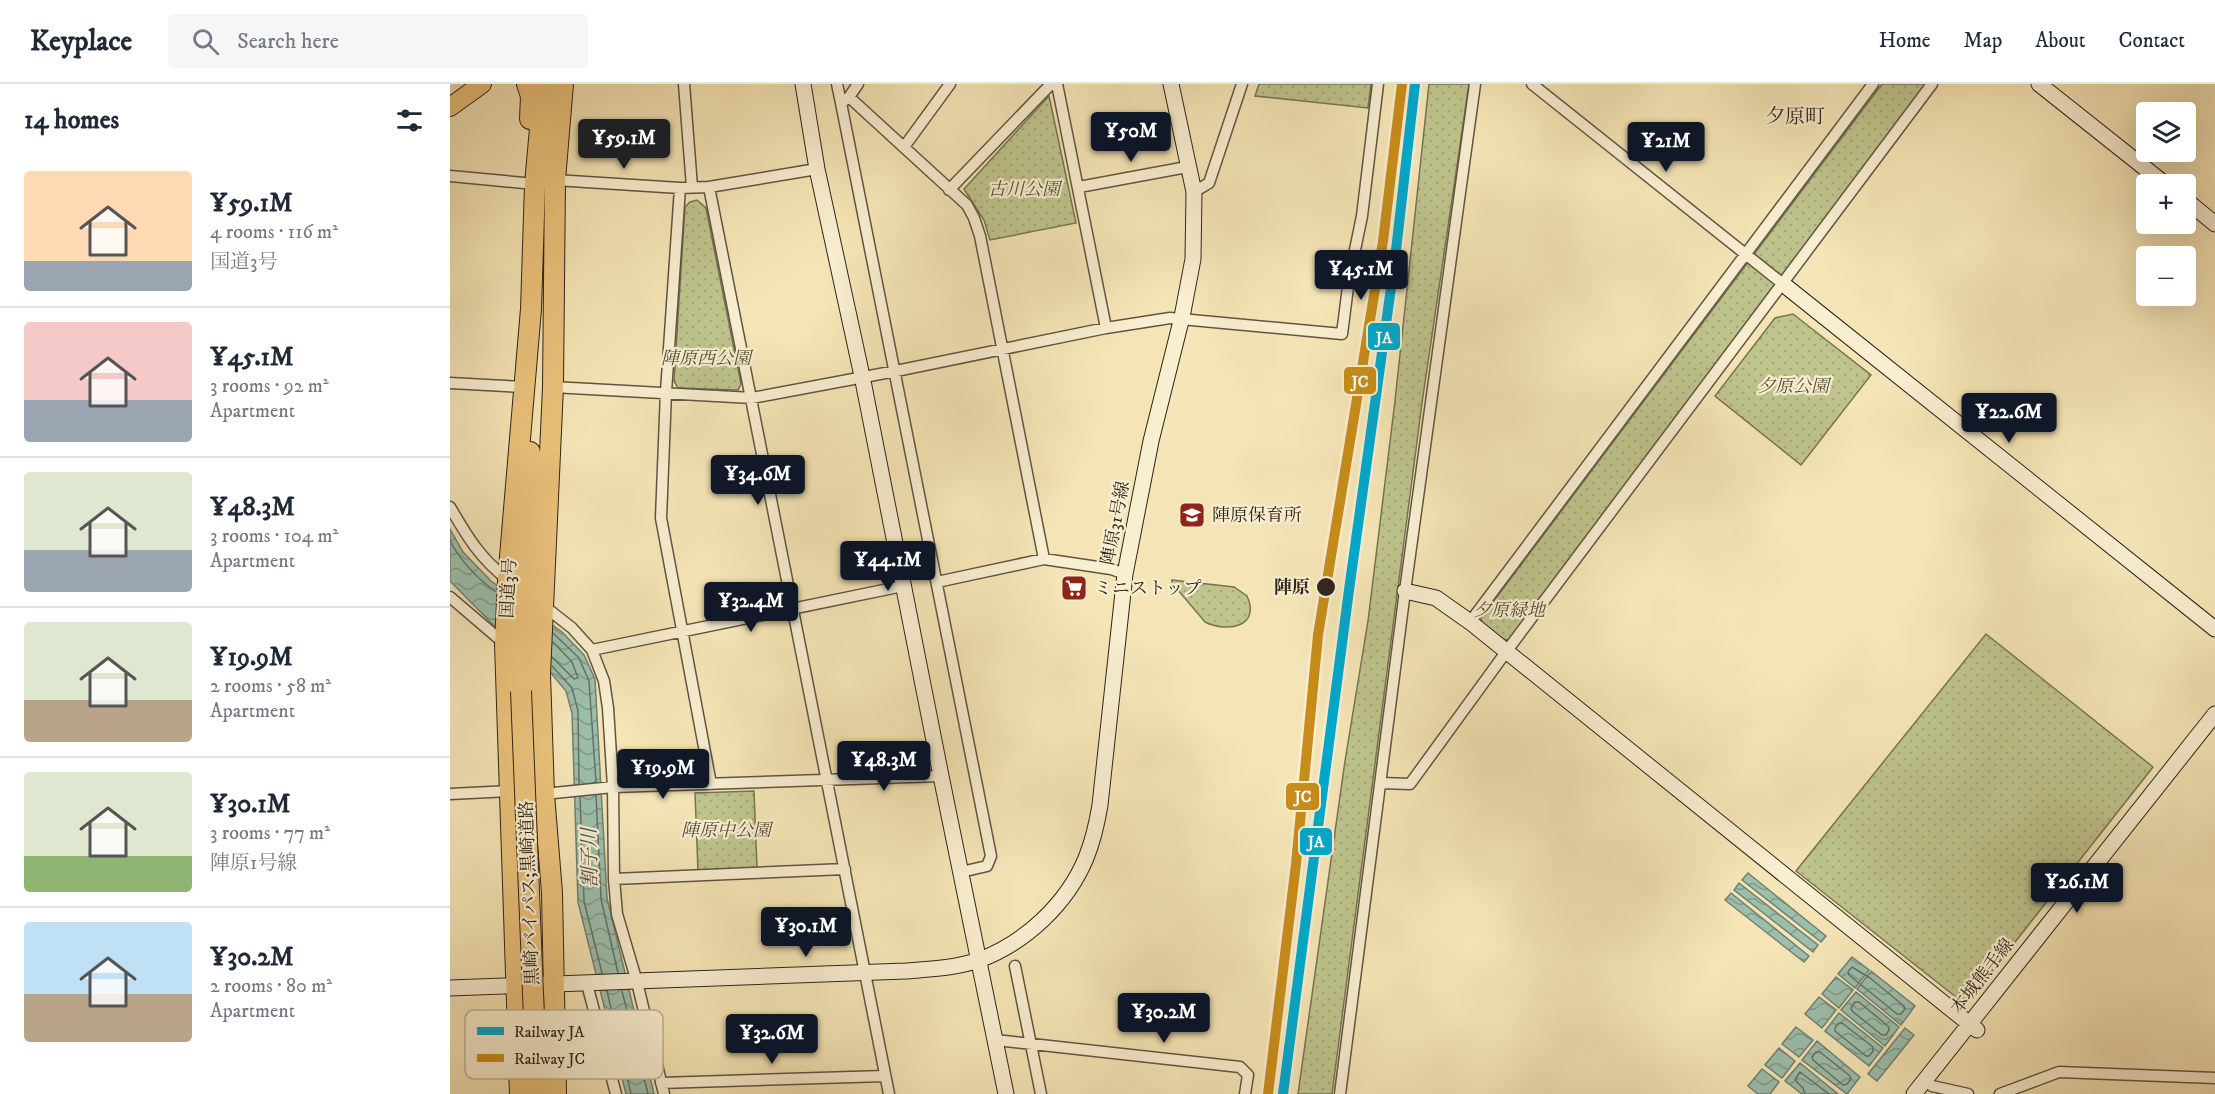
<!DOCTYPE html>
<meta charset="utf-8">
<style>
body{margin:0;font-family:"IM FELL DW Pica","Noto Serif JP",serif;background:#f6f6f7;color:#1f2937;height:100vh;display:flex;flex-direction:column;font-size:22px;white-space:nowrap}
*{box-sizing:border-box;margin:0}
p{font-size:20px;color:#747a83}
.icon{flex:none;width:33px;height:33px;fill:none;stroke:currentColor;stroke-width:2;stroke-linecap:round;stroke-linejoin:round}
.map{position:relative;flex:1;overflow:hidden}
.panel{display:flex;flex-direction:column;background:#fff;width:450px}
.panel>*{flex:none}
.fabs{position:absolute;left:1686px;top:18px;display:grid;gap:12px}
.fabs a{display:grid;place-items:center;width:60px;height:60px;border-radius:6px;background:#fff;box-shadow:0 6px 24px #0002;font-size:30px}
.price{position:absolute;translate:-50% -51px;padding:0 14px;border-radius:6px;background:#111827;color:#fff;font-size:20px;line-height:39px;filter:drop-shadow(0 2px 3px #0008)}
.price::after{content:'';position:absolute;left:50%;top:36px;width:18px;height:14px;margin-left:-9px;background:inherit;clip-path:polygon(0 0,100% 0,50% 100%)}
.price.active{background:#222;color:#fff}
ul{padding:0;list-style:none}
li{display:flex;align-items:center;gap:18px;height:150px;padding:0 24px}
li+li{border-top:2px solid #e0e1e3}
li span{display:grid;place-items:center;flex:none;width:168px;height:120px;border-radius:6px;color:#555}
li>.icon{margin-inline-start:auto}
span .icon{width:72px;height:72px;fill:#fffc;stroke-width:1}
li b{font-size:26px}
h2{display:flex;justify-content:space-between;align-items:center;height:72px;padding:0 24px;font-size:26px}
header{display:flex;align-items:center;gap:36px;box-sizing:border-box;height:84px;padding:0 30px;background:#fff;border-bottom:2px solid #e0e1e3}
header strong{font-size:28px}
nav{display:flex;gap:33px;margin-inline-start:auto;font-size:21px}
.search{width:420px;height:54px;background:#f6f6f7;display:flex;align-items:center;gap:15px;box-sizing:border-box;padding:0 21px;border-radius:6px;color:#747a83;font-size:22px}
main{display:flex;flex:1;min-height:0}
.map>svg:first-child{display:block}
</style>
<header>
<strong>Keyplace</strong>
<div class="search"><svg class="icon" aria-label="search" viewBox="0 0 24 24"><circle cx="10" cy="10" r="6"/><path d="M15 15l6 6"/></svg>Search here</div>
<nav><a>Home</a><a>Map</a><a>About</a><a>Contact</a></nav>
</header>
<main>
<section class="panel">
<h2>14 homes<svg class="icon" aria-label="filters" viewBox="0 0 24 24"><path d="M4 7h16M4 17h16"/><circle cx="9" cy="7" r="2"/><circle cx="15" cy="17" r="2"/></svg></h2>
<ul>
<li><span style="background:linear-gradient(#ffd9b3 75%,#9aa5b1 0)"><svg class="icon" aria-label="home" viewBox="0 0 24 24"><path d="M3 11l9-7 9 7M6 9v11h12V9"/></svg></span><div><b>¥59.1M</b><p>4 rooms · 116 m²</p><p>国道3号</p></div></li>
<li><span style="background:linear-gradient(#f6c9c9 65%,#9aa5b1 0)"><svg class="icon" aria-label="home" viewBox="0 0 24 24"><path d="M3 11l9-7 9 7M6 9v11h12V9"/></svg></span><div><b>¥45.1M</b><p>3 rooms · 92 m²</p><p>Apartment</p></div></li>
<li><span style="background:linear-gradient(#dfe7d0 65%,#9aa5b1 0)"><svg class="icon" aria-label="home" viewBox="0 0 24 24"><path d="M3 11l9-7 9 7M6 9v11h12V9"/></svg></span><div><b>¥48.3M</b><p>3 rooms · 104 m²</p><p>Apartment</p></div></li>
<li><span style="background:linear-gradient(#dfe7d0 65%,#b9a48a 0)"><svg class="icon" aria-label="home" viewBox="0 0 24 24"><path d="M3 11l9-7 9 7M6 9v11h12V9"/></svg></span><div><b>¥19.9M</b><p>2 rooms · 58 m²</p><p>Apartment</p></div></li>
<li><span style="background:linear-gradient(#dfe7d0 70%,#8fb573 0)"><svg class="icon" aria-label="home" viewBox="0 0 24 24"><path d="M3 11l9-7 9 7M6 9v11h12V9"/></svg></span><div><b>¥30.1M</b><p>3 rooms · 77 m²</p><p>陣原1号線</p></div></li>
<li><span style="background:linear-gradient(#bfe0f5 60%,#b9a48a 0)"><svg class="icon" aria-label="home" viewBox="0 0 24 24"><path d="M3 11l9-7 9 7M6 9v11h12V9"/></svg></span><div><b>¥30.2M</b><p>2 rooms · 80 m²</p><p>Apartment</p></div></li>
</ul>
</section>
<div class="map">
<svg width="1765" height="1010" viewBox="0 0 1765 1010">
<defs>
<pattern id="grass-dots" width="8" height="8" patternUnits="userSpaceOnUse" patternTransform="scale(1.5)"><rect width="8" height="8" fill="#bec48c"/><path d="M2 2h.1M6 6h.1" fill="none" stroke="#a4a878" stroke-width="1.8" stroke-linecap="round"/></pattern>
<pattern id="water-waves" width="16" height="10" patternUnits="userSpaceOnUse" patternTransform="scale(1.5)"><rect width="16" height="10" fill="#9cbfac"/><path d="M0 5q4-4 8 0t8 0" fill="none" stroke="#809b8b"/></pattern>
</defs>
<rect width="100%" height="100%" fill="#f5e5b6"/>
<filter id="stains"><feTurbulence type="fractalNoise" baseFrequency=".00333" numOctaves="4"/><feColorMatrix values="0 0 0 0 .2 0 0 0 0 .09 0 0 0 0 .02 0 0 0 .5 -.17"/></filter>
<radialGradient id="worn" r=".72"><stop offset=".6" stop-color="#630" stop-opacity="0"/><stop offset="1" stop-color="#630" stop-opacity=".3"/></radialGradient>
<path fill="url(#grass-dots)" stroke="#767454" stroke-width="1.5" d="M809,0h112l-3,24 -113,-12z
M979,0h40l-47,319 -90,691h-34l47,-333 23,-140 27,-220z
M1432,0h44l-414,553 -5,3 -4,-1 -21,-16 -1,-5z
M599,12l27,127 -86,17 -6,-20 -20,-31z
M247,116l9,8 35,176 -3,6 -60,-2 -4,-7 11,-174 5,-5z
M1343,230l78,61 -70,90 -86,-69 60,-78z
M722,496l62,7 13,9c14,31 -20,37 -42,26l-33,-39z
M1536,550l167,133 -182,231 -10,3 -165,-130z
M304,707l3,77 -59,3 -3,-78z"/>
<path fill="url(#water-waves)" stroke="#708172" stroke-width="1.5" d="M0,445l13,23 28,29 71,51 22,23 11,24 12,219 47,196h-28l-48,-192 -6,-189 -6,-22 -15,-18 -46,-36 -55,-56z
M1298,789l78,63 -5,6 -79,-62z
M1289,799l79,62 -5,7 -79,-62z
M1281,809l78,63 -5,6 -79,-62z
M1402,873l17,13 -14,18 -17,-14z
M1421,887l44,35 -14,19 -44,-36z
M1386,893l17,13 -14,18 -17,-14z
M1406,908l43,35 -14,19 -44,-36z
M1369,913l17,13 -14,18 -17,-14z
M1389,929l44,35 -14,18 -44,-35z
M1346,943l17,13 -14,17 -17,-13z
M1455,944l9,7 -37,46 -9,-7z
M1367,957l43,36 -13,17 -45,-34z
M1329,964l16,13 -13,17 -17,-13z
M1350,979l38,31h-36l-17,-13z
M1312,985l17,13 -9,12h-12l-10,-8z"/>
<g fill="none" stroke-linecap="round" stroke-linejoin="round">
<path stroke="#667264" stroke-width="1.5" d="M0,457c11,20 28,38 46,51
M103,549l26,25 10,23 7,101
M102,573l22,22 4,-1 -6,-16 -19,-20
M102,582l20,22 6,23 1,73
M146,711l5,104 17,74
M130,713l4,104 18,72
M1402,883l18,11 34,28 1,3 -4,5h-4l-48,-39 -1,-3z
M157,907l24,103
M172,907l26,103
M1405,918h4l30,25v3l-3,5h-4l-30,-24 -1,-3z
M1389,939h3l31,24v4l-4,5h-3l-31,-25v-3z
M1366,968h4l30,24 1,3 -4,5 -4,1 -30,-25 -1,-3z
M1355,1010l-2,-6 -8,-8 5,-8 29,22"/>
<defs>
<path id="street" d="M234,0l8,103
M387,0l4,19 8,-6 118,108 7,13 6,18 64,323
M607,0l49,244
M1082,0l251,200
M399,13l9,-13
M391,19l150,753 -4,10 -26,6
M454,63l46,-63
M0,92l85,8
M105,96l125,8 29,-1 108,-18
M259,103l180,907
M629,103l108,-20
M230,104l-14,204 -5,126 50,266
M499,106l102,-106
M744,108l15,-9 33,-99
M0,299l74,4
M103,303l199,11 144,-27 210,-43 64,-10 172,16 7,-55 13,-63 16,-132
M0,423c18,31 30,51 58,73
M487,498l107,-23 67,10 14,5
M0,513l55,47
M94,522l28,22 20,22 12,31 4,27 5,79 1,92 3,35 20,68 27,112
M1020,538l403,-538
M142,566l311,-64
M931,699l29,1 96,-132 426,-568
M0,710l60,-3
M94,710l69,-7 328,-11
M164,795l231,-10
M565,882l26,128
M137,900l29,110
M546,956l244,27 8,8 -3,19
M211,999l224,-7
M1482,1002l36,8
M890,1010l65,-503 70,-507
M1550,1010l59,-22 156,6"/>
<path id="secondary" d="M353,0l14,85 45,207 79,400 65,318
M1589,0l126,100
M1736,116l29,24
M1333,200l432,345
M955,507l31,7 34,24 507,408
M0,904l456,-17c24,-2 50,-3 73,-11 46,-17 88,-56 107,-102 7,-17 11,-35 14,-53l25,-231 26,-133 31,-124 11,-58 1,-67 -23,-108
M1464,1010l301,-380"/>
<path id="primary" d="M0,23l32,-23"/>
<path id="highway" d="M77,0l4,12 -1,23
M71,607c1,-80 8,-159 9,-239
M86,984l2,26
M70,1010l-15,-450 3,-64 23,-271 4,-125 9,-100
M106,1010l-4,-201 -8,-99 -4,-120 13,-287 2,-207 8,-96"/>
</defs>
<use href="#street" stroke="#605542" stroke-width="13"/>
<use href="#secondary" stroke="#2f251c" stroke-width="17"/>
<use href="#primary" stroke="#2f251c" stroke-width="20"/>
<use href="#highway" stroke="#2f251c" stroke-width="22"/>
<use href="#street" stroke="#f8eed0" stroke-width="10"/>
<use href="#secondary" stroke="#f8eed0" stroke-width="15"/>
<use href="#primary" stroke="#eac27b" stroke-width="18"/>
<use href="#highway" stroke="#eac27b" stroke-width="20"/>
<defs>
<path id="highway-bridge" d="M71,607l15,377"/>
</defs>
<use href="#highway-bridge" stroke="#2f251c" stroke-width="22" stroke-linecap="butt"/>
<use href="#highway-bridge" stroke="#eac27b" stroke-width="20"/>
<defs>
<path id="rail-1" d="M833,1010l66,-504 46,-331 20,-175"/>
<path id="rail-2" d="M818,1010l28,-230 22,-229 65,-394 19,-157"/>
</defs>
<use href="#rail-1" stroke="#f8eed0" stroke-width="15"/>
<use href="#rail-2" stroke="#f8eed0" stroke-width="15"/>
<use href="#rail-1" stroke="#00a9ce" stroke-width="10"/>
<use href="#rail-2" stroke="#c78c19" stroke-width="10"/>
</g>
<defs>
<symbol id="school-square" viewBox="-11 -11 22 22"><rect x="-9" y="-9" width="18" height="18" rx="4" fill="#8f2418" stroke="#f8eed0"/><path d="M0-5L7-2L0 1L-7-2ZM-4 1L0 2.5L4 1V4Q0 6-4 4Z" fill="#fff"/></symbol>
<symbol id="supermarket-square" viewBox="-11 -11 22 22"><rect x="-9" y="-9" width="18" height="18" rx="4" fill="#8f2418" stroke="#f8eed0"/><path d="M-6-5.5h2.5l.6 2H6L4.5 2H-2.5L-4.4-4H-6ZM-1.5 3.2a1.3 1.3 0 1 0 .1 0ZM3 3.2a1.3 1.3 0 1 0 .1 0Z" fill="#fff"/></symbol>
</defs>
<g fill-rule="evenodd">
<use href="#school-square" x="727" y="416" width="30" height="30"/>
<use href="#supermarket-square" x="609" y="489" width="30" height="30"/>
</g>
<circle fill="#2f251c" stroke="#f8eed0" stroke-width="2" cx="876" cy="503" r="10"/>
<g text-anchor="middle" stroke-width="4.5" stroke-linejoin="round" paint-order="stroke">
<g font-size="18" font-style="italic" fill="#534d38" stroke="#f8eed0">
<text x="574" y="111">古川公園</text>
<text x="256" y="280">陣原西公園</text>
<text x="1343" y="308">夕原公園</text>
<text x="1059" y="532">夕原緑地</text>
<text x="276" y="752">陣原中公園</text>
</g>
<g font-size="18" fill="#2f251c" stroke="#f8eed0" text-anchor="start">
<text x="762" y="437">陣原保育所</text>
<text x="644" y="510">ミニストップ</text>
</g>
<g font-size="18" fill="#2f251c" stroke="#f8eed0">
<text transform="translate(665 439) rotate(-79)" y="6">陣原31号線</text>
<text transform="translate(58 504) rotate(-87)" y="6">国道3号</text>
<text transform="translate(79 809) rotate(-92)" y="6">黒崎バイパス;黒崎道路</text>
<text transform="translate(1532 892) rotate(-52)" y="6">本城熊手線</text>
</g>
<g font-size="18" font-weight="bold" fill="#2f251c" stroke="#f8eed0" text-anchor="end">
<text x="860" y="509">陣原</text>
</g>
<g font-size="20" fill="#2f251c" stroke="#f8eed0">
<text x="1345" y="39">夕原町</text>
</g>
<g font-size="20" font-style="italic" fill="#505347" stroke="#f8eed0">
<text transform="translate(139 774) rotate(-91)" y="7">割子川</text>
</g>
</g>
<rect x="15" y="926" width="198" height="69" rx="9" fill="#f8eed0" stroke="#bcb29a" stroke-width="1.5"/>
<rect x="27" y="943" width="27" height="8" fill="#00a9ce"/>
<rect x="27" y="970" width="27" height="8" fill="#c78c19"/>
<g font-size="16" fill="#2f251c">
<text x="64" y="953">Railway JA</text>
<text x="64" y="980">Railway JC</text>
</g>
<g stroke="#f8eed0" stroke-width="2">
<rect x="917" y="238" width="34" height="29" rx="6" fill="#00a9ce"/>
<rect x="893" y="282" width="34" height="29" rx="6" fill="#c78c19"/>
<rect x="835" y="698" width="35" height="29" rx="6" fill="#c78c19"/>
<rect x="849" y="743" width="34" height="29" rx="6" fill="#00a9ce"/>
</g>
<g font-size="16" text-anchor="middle" font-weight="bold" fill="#fff">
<text x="934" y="259">JA</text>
<text x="910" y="303">JC</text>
<text x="853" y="718">JC</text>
<text x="866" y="763">JA</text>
</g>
<rect width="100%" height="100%" filter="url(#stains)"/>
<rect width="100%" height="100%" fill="url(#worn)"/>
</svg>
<div class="fabs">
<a><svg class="icon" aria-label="layers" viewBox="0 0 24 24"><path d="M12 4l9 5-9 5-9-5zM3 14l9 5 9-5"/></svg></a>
<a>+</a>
<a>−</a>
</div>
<b class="price" style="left:681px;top:79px">¥50M</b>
<b class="price active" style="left:174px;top:86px">¥59.1M</b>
<b class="price" style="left:1216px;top:89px">¥21M</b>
<b class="price" style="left:911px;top:217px">¥45.1M</b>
<b class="price" style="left:1559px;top:360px">¥22.6M</b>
<b class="price" style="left:308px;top:422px">¥34.6M</b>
<b class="price" style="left:438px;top:508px">¥44.1M</b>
<b class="price" style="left:301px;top:549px">¥32.4M</b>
<b class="price" style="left:434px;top:708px">¥48.3M</b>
<b class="price" style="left:213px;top:716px">¥19.9M</b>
<b class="price" style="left:1627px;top:830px">¥26.1M</b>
<b class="price" style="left:356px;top:874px">¥30.1M</b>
<b class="price" style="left:714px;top:960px">¥30.2M</b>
<b class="price" style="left:322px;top:981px">¥32.6M</b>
</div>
</main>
